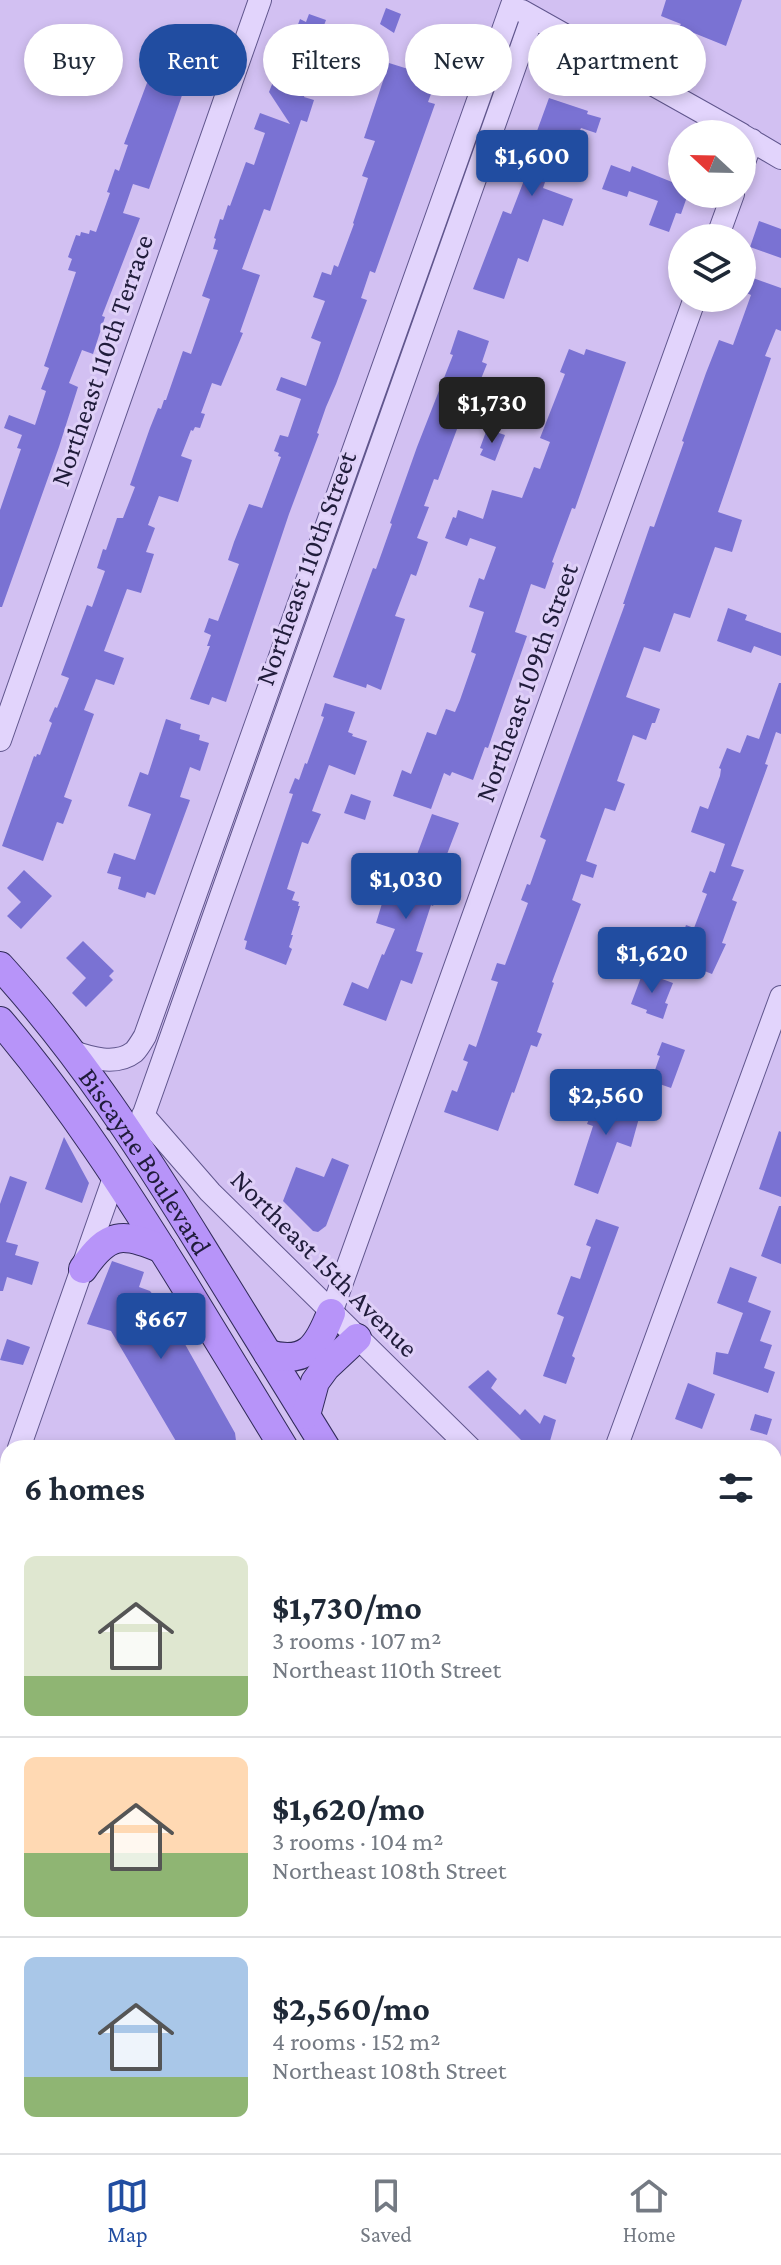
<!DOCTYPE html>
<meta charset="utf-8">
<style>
body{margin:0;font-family:"Crimson Pro",serif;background:#f6f6f7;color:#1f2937;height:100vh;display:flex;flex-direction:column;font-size:30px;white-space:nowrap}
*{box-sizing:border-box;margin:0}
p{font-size:26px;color:#747a83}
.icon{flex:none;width:44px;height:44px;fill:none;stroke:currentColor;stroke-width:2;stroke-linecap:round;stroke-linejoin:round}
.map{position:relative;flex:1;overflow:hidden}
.panel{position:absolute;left:0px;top:1440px;width:782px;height:714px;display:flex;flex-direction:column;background:#fff;border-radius:24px 24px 0 0;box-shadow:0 4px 12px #0003}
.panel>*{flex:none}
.guide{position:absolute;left:24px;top:24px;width:734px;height:72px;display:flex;gap:16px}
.needle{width:52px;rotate:292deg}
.fabs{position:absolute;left:668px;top:120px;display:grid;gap:16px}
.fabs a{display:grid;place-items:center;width:88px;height:88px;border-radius:50%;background:#fff;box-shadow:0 4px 12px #0003;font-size:40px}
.price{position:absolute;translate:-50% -68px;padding:0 18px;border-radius:8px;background:#214da1;color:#fff;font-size:26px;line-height:52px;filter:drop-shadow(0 2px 4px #0008)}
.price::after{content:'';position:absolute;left:50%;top:48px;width:24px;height:18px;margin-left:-12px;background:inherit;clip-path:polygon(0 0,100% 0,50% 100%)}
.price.active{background:#222;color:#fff}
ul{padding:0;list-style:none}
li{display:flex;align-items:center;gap:24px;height:200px;padding:0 24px}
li+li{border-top:2px solid #e0e1e3}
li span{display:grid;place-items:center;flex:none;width:224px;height:160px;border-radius:12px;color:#555}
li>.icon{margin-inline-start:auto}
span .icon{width:96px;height:96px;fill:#fffc;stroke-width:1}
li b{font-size:34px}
h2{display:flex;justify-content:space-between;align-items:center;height:96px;padding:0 24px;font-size:34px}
.pill{padding:0 28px;border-radius:36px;background:#fff;box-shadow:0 4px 12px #0003;font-size:28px;line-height:72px}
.pill.active{background:#214da1;color:#fff}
.tab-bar{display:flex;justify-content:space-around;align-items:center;height:112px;border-top:2px solid #e0e1e3;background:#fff;font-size:22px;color:#747a83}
.tab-bar a{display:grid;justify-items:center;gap:4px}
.tab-bar .active{color:#214da1}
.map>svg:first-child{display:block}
</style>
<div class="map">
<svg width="781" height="2153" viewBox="0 0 781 2153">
<rect width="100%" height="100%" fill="#d2c0f2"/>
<path fill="#7a72d3" d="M666,0h76l-16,46 -47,-19 2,-3 -20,-8z
M386,8l15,6 -7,19 -14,-9z
M309,14l17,6 -10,27 -4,-2 -12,33 9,3 -5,16 10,3 -7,22 -6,-2 -31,91 -6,-2 -22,60 18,6 -20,57 3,1 -22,53 -9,-3 -11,30 4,1 -5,14 -5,-1 -2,4 -2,-1 -10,26 11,4 -14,42 -19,-6 -11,29 7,3 -9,24 8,2 -13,39 -14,-4 -23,62 20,7 -10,27 -18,-6 -12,31 10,4 -30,83 8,3 -9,24 -6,-2 -14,39 -41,-15 32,-90 2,1 1,-3 3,1 12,-32 -3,-2 6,-14 2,1 12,-30 -8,-3 26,-70 5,2 13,-36 -8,-3 6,-19 3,1 11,-32h6l12,-31 -5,-2 20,-57 8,-20 3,1 3,-9h2l17,-49 8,3 19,-55 -8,-3 16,-46 -5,-1 3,-10 -2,-1 6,-19 3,1 5,-15 2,1 16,-44 8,3 11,-32 -11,-4 6,-16 30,11 -21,-32 26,-66 2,1 3,-8 6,3z
M427,30l29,10 -7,18 -28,-11z
M161,33l37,13 -4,11 4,2 -10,26 -2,-1 -37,105 -16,-5 -10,29 17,5 -38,98 3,1 -12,37 -11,-4 -13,33 9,4 -19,60 -57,160h-2v-97l21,-61 -4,-1 5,-13 -18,-7 5,-13 26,10 11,-34 -5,-2 8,-21 -5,-2 32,-94 -8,-2 4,-11 -4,-2 8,-22 4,1 1,-4 8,2 1,-4 6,2 14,-39 -3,-1 8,-23 4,2 9,-26 -4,-1 35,-93 -4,-1z
M389,63l48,15 -9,24 7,2 -60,169 -5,-2 -9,27 6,2 -31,84 -10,23 -9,26 2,1 -30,80 -63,188 -14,-5 -3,8 -19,-6 20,-53h-3l4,-11 -7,-3 5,-14 9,3 21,-57 -11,-4 6,-18 15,-38 13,4 19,-51 -3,-1 1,-3 -5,-2 6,-16 8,2 13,-38 -25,-9 5,-13 25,9 15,-44 -10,-4 14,-37 -12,-4 9,-25 9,3 3,-10 4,2 16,-43 -1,-1 15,-45 -6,-2 13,-35 -11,-3z
M549,98l39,13 -1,3 14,4 -5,15 -15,-5 -3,7 -16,-4 -19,57 30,11 -10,27 -20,-7 -15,43 -10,-4 -14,41 -31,-10 30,-78 8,3 17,-44 -9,-3 3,-8 -5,-4 5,-11 4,2 2,-6 5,2z
M611,165l19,7 2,-6 50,20v8h6l-7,20 -5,-1 -7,19 -20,-7 9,-24 -29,-10 -2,6 -25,-8z
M759,221l22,8v29l-31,-11z
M742,274l39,14v43l-5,-2 -11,27 6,2 -53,154 24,8 -10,32 -17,-5 -25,71 -16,-5 -14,39 -16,-5 -18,50 34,12 -5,14h-3l-6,17 -13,-5 -16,46 8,3 -10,27 -10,-3 -19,53 11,4 -4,13 -12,-4 -9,26 9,4 -29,78 2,1 -17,49 5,2 -5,13 -6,-2 -17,48 -2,-1 -14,39 -54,-19 8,-22 5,2 11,-30 -5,-2 6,-16 7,3 22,-65 -7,-2 6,-17 8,2 23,-62 -7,-3 6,-16 3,1 16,-45 -6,-3 85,-233h-2l27,-78 4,1 30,-85 -2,-1 24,-68 13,-33 14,5 18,-50 -9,-4z
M458,330l31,11 -7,21 5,2 -17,42 -4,-1 -28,75 -4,-1 -10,27 5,1 -12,31 11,4 -12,34 -5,-2 -16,42 10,3 -24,71 -14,-6 -1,4 -33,-11 40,-109 3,1 16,-45 -2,-1 27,-76 36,-92 -3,-1z
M569,349l15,6 2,-6 40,13 -51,147 -3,-1 -20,54 2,1 -9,26 -14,-5 -16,48 12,4 -39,112 -3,-1 -12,33 -21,-8 -2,4 -6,-3 -13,36 -38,-13 9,-26 9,4 16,-42 9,3 10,-26 9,3 5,-12 16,-46 -5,-2 13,-40 -15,-5 10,-29 5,2 12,-33 -26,-9 -3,8 -22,-8 8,-21 3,1 2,-8 25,9 9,-29 30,8 12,-31 6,2 10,-27 -10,-4 25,-64 -5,-2z
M487,429l18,6 -10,26 -15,-6 3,-6 -3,-1z
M728,608l19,7 -2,5 36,13v23l-27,-10 -3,7 -34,-12z
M779,683h2v51l-5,-2 -11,32 3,1 -37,101 13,4 -12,30 5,2 -15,41 4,1 -14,30 -33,-13 3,-8 -5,-2 9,-26 8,3 13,-34 -5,-2 8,-21 5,2 10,-29 -34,-12 9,-26 8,3 12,-33 1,-7 -2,-1 8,-20 13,5 7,-18 12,4z
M325,703l30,9 -7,20 5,2 -1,2 15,5 -12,34 -26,-10 -17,46 9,3 -13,30 -6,-2 -15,47 8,3 -3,8 7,2 -1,4h2l-9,29h2l-4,12 3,2 -6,16 -41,-16 2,-8 -3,-1 49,-146 -4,-1 6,-15 4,2 6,-17 2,1 17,-47 -3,-1z
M166,719l15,5 -1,5 20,6 -1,5 10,3 -9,28 -10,-4 -10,30 10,3 -35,95 -8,-3 -2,6 -27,-9 3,-12 -14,-4 7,-20 21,7 16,-46 -23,-8 12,-34 8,3z
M351,794l20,7 -6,19 -21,-7z
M432,814l27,9 -25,65 6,2 -7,16 -2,-1 -15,46 7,2 -11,31 -11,-4 -15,41 -43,-16 9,-23 16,7 14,-35 2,1 11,-26 -19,-6 8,-26 4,1 17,-42 10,4z
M24,870l28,26 -31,33 -14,-13 14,-14 -14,-14z
M83,941l31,30 -5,5 4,4 -27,27 -14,-14 14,-15 -20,-20z
M643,972l30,11 -8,20 3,1 -5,15 -17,-6 1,-3 -16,-6z
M662,1042l23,8 -14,38 -20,-7 9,-25 -3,-1z
M573,1069l19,7 -6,17 -19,-6z
M602,1086l30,10 -7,17 14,5 -8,29 -14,-5 -19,52 -24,-9 19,-59 -6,-2z
M779,1131l2,1v65l-22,-8z
M64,1137l25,46 -7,20 -37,-14z
M332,1158l17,7 -23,61 -8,6 -5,-1 -30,-30 13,-34 28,10z
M10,1176l17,6 -21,60 12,3 -3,10 24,7 -7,23 -25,-8 -4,14h-3v-87z
M779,1206h2v58l-20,-8z
M596,1219l23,8 -47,129 3,2 -9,26 -23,-8 21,-59 -7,-3 14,-38 9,3 11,-32 -5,-2z
M112,1261l32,11 -5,15 11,4 18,23 67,119 2,15h-57l-69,-117 -24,-7z
M730,1267l27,10 -9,25 23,9 -11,30 12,4 -8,23 11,4 -7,21 -55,-19 3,-22 12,2 15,-41 -26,-10z
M7,1339l23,8 -7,18 -23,-5z
M488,1370l9,9 -6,9 29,27 5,-6 15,15 4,-9 12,5 -8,28h-19l-61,-61z
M688,1383l27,11 -13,35 -27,-10z
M755,1414l17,5 -5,16 -17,-5z"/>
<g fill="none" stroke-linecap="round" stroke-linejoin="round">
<defs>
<path id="minor" d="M522,11l219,123
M742,135l39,23
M742,168l10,-28
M717,238l16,-44
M0,740l260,-740
M71,1051c19,7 45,15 63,1 4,-4 8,-11 11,-16l367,-1031
M143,1115l67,77 260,256
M135,1139l397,-1121
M331,1313l364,-1015
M19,1448l96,-273
M616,1448l165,-451
M0,1503l8,-23
M774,1745l7,6
M0,1901l8,3
M774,1941l7,-18
M35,2153l2,-7
M358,2153l2,-7"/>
<g id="major">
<path id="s1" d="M0,966c81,89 142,184 205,286 40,65 81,131 121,196"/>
<path d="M0,1021c69,81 126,170 182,260 34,56 68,111 102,167"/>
<path d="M83,1269c25,-37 39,-37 79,-20"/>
<path d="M268,1354c39,11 50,-8 63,-41"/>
<path d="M306,1415l9,-33 11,-15 31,-29"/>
<path d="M715,2146l4,7"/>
<path d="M759,2146l4,7"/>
</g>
</defs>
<use href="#minor" stroke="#60568d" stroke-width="24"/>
<use href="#major" stroke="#312b5a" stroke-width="30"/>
<use href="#minor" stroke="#e2d4fc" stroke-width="22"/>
<use href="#major" stroke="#b794f9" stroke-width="28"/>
</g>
<g text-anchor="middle" stroke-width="6" stroke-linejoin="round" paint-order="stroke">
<g font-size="28" fill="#201c3b" stroke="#dfd0f8">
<text transform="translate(101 360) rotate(-71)" y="10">Northeast 110th Terrace</text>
<text transform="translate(305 568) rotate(-70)" y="10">Northeast 110th Street</text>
<text transform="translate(526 682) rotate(-70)" y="10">Northeast 109th Street</text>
<text dy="10" stroke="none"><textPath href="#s1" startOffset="244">Biscayne Boulevard</textPath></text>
<text transform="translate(325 1263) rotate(45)" y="10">Northeast 15th Avenue</text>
</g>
</g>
</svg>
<div class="fabs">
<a><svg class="needle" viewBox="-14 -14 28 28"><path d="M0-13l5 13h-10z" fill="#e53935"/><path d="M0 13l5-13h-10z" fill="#747a83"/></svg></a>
<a><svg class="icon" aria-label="layers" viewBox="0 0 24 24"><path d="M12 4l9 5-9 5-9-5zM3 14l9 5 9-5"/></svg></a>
</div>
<b class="price" style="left:532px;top:198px">$1,600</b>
<b class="price active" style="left:492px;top:445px">$1,730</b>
<b class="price" style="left:406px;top:921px">$1,030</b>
<b class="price" style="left:652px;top:995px">$1,620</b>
<b class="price" style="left:606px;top:1137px">$2,560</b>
<b class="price" style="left:161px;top:1361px">$667</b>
<div class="guide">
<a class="pill">Buy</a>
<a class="pill active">Rent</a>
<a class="pill">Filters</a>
<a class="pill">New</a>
<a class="pill">Apartment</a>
</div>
<section class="panel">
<h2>6 homes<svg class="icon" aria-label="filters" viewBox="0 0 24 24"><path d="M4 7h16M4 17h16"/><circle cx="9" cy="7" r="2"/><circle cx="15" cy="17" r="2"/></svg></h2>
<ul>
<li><span style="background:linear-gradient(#dfe7d0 75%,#8fb573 0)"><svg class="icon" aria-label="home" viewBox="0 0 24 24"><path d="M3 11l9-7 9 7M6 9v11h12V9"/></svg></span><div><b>$1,730/mo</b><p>3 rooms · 107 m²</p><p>Northeast 110th Street</p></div></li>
<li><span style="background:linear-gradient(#ffd9b3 60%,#8fb573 0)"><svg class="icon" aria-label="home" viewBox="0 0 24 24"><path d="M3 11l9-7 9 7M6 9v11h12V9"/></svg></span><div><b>$1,620/mo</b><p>3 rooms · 104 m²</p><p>Northeast 108th Street</p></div></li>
<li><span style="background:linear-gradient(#a9c7e8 75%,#8fb573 0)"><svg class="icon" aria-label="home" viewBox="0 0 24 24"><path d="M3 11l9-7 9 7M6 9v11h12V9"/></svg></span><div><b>$2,560/mo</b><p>4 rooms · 152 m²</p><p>Northeast 108th Street</p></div></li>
</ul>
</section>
</div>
<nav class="tab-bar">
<a class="active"><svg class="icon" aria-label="map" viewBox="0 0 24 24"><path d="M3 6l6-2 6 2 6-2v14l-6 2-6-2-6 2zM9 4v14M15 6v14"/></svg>Map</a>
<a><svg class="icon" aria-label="saved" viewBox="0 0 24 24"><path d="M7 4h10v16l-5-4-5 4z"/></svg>Saved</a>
<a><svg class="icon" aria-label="home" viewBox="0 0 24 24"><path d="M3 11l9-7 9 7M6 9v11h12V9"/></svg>Home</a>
</nav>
